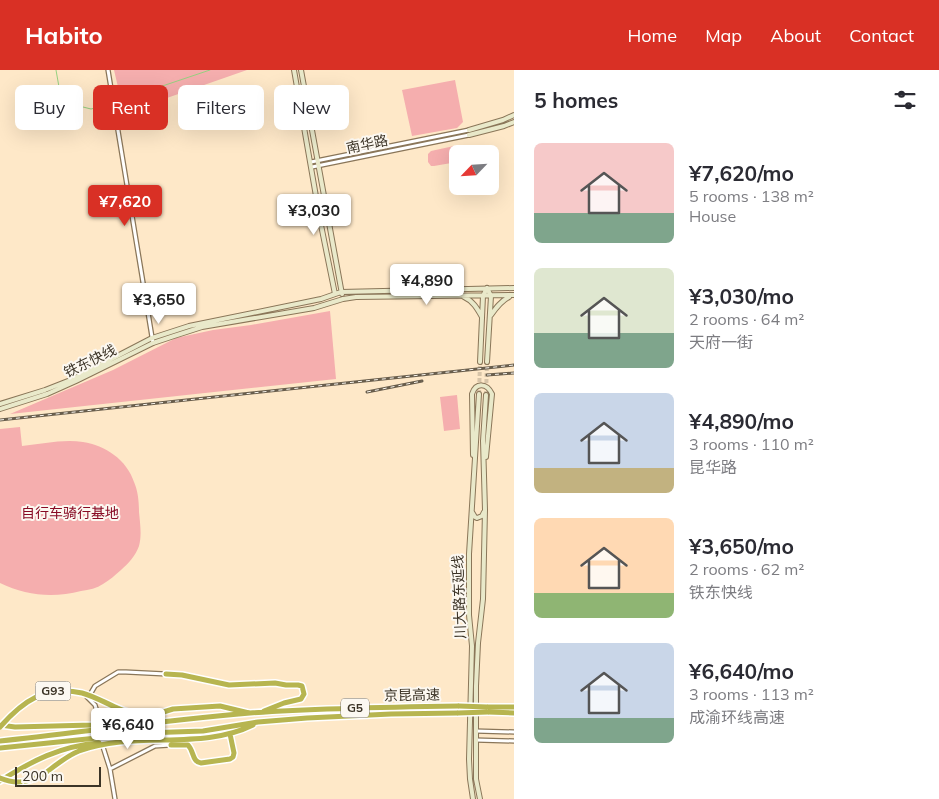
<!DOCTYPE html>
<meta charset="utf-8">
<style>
body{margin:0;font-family:Mulish,"Noto Sans SC",sans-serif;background:#f2f2f3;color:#2b2b33;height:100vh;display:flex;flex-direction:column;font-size:19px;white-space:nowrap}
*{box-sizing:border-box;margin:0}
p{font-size:16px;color:#7c7c81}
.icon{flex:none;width:28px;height:28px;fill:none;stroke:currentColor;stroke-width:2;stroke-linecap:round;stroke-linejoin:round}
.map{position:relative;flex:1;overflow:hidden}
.sheet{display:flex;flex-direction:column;background:#fff;width:425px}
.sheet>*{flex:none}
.top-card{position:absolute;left:15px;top:15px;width:424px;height:45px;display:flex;gap:10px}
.needle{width:32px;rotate:245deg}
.controls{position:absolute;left:449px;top:75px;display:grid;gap:10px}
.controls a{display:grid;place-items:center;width:50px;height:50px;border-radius:8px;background:#fff;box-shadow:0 5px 20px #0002;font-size:25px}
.scale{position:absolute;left:15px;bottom:12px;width:86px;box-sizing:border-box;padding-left:5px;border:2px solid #3b3326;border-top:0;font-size:14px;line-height:18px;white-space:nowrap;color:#3b3326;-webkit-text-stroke:4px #fcf8f1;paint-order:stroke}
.price{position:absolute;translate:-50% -42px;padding:0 11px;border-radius:5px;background:#fff;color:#222;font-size:16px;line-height:32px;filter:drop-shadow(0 1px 2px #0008)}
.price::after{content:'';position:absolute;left:50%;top:30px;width:15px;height:11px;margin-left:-8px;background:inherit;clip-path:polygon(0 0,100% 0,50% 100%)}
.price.active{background:#d93025;color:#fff}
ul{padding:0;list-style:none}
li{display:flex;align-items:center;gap:15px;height:125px;padding:0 20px}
li span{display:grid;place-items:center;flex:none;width:140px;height:100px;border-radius:8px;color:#555}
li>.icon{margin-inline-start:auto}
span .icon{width:60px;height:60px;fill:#fffc;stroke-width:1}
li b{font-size:21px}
h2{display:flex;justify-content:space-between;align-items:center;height:60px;padding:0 20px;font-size:21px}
.tag{padding:0 18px;border-radius:8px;background:#fff;box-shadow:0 5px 20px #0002;font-size:18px;line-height:45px}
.tag.active{background:#d93025;color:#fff}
header{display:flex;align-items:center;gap:30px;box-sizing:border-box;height:70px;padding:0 25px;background:#d93025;color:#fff}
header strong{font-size:24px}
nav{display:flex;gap:28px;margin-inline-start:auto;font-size:18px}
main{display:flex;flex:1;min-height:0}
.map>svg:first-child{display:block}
</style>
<header>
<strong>Habito</strong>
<nav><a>Home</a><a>Map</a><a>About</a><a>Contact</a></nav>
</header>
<main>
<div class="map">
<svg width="514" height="729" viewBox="0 0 514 729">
<rect width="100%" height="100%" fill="#fee8c8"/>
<path fill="#f5aeae" d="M114,0h133l-123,43z
M455,10l8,42 -6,6 -45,8 -10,-46z
M454,76l8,4 1,4h-5l-1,8 -23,4h-3l-3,-4v-8l3,-3z
M330,241l6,68 -326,35 103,-44 63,-32 37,-8 38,-5z
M457,325l3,34 -16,2 -4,-34z
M20,357l2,19c20,-2 41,-7 61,-4 22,3 44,18 51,40 4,9 5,20 5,30 1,11 3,23 0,34 -3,9 -11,18 -18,24 -6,5 -11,10 -18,14 -6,4 -14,6 -22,7 -27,7 -55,5 -81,-8v-154z"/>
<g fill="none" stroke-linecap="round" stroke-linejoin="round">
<path stroke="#97d181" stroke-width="1" d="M56,0l3,17 10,12 10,7 12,3 9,-2 110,-37"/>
<path stroke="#d7c4a8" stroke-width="4" stroke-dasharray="4 2" stroke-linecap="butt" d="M479,324l1,-32
M486,325l1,-33"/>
<defs>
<path id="tertiary" d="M108,0l45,273
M311,92l158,-32
M312,97l157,-32
M87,627l8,8 5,16
M88,628l7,-12 23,-14h8l40,2
M476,661l38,1
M476,670l38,1
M103,677l7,22 5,30
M110,699l45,-23 16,-1"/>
<path id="secondary" d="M294,0l27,155 14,69
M301,0l41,224
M469,60l34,-10 11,-5
M469,65l35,-9 10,-4
M464,227c9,4 13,11 18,20
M491,245c5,-7 10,-14 18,-18
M480,292l3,-66 4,-8
M487,292l4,-66 -4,-8
M0,334l45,-14 28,-11 79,-41 37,-12 132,-27 20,-7 173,-4
M0,339l47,-15 29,-13 77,-38 21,-7 28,-9 112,-19 29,-9 13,-2 158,-2
M473,385l-1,-61c4,-12 15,-11 20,0l-6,63
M472,442l3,5 2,1 5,-2 2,-4
M473,729l-3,-20 -1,-20 3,-113 -3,-31v-61l10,-160
M480,729l-4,-20v-93l2,-43 5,-44 2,-89 -2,-69 3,-46"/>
<path id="motorway" d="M166,604l16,1 47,10 46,-2 11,2h12l4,1 2,8 -3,5 -17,4 -20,8
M115,637c11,5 22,9 34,8
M487,637h27
M488,642l26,1
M0,655l15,2 77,-2 49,-6 32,-10 47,-3 29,7
M0,671c83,-9 166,-21 250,-28 69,-5 139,-6 209,-7
M171,675h17c6,6 4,17 13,18l29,-4 3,-2 1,-4 -4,-19
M0,678l145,-15 58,-2 55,-9 49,-4 84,-4 67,-1
M44,704c11,-8 22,-18 35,-23 56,-21 122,0 174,-26
M0,711c32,-20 60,-35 99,-38"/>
</defs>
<use href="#tertiary" stroke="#8a7659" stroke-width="5.5"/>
<use href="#secondary" stroke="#8a7659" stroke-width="6"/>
<use href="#motorway" stroke="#fff" stroke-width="8"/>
<use href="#tertiary" stroke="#fff" stroke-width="3"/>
<use href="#secondary" stroke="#e9e9ca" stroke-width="4"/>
<use href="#motorway" stroke="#b7b550" stroke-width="5"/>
<defs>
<path id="rail" d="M487,305l27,-2
M367,322l55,-11
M0,350l514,-55"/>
</defs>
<use href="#rail" stroke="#685d4c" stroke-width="3"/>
<use href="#rail" stroke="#fcf8f1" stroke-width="1" stroke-dasharray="4" stroke-linecap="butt"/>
<defs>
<path id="motorway-bridge" d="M459,636l28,1
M458,643l30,-1
M0,657c23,-26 45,-42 82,-34 11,3 22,9 33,14
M0,708c16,7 29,4 44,-4"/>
</defs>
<use href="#motorway-bridge" stroke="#fff" stroke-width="8" stroke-linecap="butt"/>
<use href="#motorway-bridge" stroke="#b7b550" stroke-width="5"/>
</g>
<g text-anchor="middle" stroke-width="4" stroke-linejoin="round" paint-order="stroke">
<g fill="#fcf8f1" stroke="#756e63" stroke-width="1">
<rect x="35.5" y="611.5" width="35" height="19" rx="4"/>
<rect x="341" y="628.5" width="28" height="19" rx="4"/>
</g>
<g font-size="12" font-weight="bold" fill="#3b3326">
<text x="53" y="625">G93</text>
<text x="355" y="642">G5</text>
</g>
<g font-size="14" fill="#3b3326" stroke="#fcf8f1">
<text transform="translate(367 74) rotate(-12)" y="5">南华路</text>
<text transform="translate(90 291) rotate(-26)" y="5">铁东快线</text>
<text transform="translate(459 527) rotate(-92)" y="5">川大路东延线</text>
<text transform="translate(412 625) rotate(-1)" y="5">京昆高速</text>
</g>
<g font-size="14" fill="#880b24" stroke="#fcf8f1">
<text x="70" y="448">自行车骑行基地</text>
</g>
</g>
</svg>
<div class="controls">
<a><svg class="needle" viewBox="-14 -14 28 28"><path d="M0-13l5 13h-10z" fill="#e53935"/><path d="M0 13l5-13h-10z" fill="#7c7c81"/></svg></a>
</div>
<div class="scale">200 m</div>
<b class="price active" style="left:125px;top:157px">¥7,620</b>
<b class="price" style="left:314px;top:166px">¥3,030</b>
<b class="price" style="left:427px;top:236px">¥4,890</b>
<b class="price" style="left:159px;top:255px">¥3,650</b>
<b class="price" style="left:128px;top:680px">¥6,640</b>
<div class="top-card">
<a class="tag">Buy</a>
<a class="tag active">Rent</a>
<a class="tag">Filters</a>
<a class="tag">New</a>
</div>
</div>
<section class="sheet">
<h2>5 homes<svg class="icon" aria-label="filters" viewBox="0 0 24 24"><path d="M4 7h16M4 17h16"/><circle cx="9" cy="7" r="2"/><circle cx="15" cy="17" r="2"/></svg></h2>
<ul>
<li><span style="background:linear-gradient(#f6c9c9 70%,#7fa58c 0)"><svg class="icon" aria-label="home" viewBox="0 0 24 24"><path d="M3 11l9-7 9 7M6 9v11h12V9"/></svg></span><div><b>¥7,620/mo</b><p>5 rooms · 138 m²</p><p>House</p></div></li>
<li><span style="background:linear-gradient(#dfe7d0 65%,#7fa58c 0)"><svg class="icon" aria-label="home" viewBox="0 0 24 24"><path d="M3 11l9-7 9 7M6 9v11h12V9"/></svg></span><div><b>¥3,030/mo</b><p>2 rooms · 64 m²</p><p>天府一街</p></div></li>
<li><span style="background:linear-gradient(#c9d6e8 75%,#c2b280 0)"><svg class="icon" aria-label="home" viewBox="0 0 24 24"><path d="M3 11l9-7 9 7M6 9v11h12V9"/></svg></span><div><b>¥4,890/mo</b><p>3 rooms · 110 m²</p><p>昆华路</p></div></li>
<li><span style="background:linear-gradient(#ffd9b3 75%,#8fb573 0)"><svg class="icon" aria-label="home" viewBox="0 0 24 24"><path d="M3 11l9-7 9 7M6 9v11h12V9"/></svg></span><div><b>¥3,650/mo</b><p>2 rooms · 62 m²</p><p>铁东快线</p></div></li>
<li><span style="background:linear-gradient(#c9d6e8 75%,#7fa58c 0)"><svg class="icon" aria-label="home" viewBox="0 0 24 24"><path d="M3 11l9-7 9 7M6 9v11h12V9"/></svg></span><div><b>¥6,640/mo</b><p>3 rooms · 113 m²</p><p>成渝环线高速</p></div></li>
</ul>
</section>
</main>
